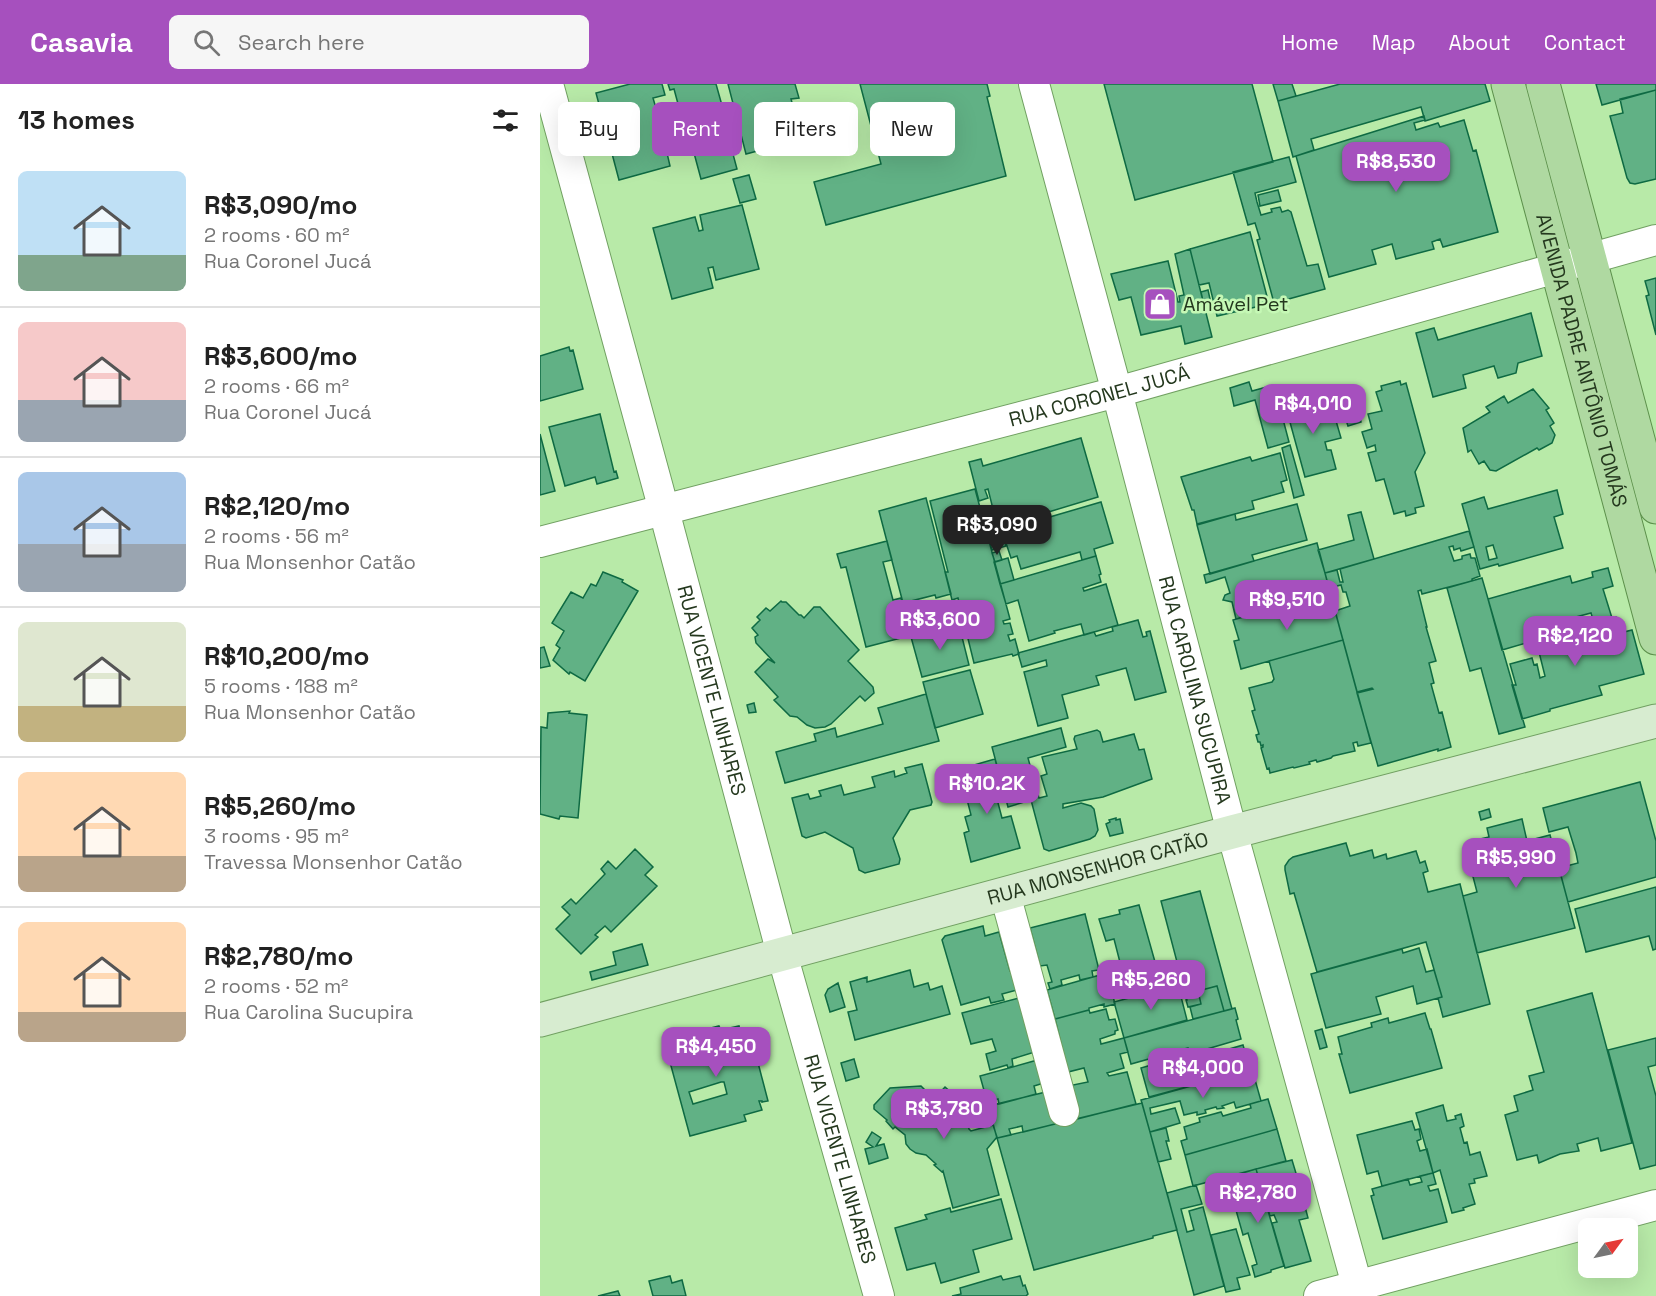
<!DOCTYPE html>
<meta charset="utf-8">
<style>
body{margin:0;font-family:"Space Grotesk",sans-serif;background:#f6f6f6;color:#222;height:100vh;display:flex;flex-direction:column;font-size:22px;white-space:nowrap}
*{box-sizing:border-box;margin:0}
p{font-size:20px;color:#767676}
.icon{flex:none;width:33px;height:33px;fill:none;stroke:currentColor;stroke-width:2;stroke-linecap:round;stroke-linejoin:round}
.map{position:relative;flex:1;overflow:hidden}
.panel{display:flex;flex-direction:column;background:#fff;width:540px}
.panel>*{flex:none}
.hud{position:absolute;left:18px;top:18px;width:570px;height:54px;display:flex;gap:12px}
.needle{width:39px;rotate:57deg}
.tools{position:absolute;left:1038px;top:1134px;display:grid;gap:12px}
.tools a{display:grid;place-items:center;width:60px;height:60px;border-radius:9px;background:#fff;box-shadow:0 6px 24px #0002;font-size:30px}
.price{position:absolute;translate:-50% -51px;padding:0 14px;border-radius:12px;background:#a650be;color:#fff;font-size:20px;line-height:39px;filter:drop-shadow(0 2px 3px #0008)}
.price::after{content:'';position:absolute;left:50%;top:36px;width:18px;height:14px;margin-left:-9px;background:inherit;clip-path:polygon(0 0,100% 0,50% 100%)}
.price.selected{background:#222;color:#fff}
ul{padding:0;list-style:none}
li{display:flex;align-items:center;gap:18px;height:150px;padding:0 18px}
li+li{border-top:2px solid #e0e0e0}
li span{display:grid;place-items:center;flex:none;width:168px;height:120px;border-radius:9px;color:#555}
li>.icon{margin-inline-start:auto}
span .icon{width:72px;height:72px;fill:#fffc;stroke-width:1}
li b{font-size:26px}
h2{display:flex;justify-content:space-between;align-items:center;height:72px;padding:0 18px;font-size:26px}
.pill{padding:0 21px;border-radius:9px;background:#fff;box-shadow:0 6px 24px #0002;font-size:21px;line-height:54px}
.pill.selected{background:#a650be;color:#fff}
header{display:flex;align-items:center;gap:36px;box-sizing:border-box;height:84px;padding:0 30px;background:#a650be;color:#fff}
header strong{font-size:28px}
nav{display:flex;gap:33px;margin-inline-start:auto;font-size:21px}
.search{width:420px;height:54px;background:#f6f6f6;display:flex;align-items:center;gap:15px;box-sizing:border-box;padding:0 21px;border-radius:9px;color:#767676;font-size:22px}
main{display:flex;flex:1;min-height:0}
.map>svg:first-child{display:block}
</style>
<header>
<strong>Casavia</strong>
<div class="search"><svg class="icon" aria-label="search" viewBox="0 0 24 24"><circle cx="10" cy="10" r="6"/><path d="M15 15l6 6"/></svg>Search here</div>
<nav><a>Home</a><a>Map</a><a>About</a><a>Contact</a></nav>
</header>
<main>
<section class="panel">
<h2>13 homes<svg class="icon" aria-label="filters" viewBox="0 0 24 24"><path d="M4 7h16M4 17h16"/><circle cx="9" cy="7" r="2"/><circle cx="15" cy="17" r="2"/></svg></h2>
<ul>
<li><span style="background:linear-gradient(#bfe0f5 70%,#7fa58c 0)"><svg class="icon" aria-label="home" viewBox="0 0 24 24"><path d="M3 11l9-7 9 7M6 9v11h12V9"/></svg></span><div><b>R$3,090/mo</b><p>2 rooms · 60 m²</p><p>Rua Coronel Jucá</p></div></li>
<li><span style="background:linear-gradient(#f6c9c9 65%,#9aa5b1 0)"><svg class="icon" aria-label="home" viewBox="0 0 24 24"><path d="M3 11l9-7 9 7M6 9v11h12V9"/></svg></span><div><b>R$3,600/mo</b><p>2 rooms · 66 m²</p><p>Rua Coronel Jucá</p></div></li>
<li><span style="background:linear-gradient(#a9c7e8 60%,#9aa5b1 0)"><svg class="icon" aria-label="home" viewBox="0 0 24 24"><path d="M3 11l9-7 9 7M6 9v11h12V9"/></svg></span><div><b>R$2,120/mo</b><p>2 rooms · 56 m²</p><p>Rua Monsenhor Catão</p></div></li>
<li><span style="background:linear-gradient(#dfe7d0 70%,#c2b280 0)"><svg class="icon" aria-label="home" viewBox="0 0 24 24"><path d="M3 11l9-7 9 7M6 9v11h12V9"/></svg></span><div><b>R$10,200/mo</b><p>5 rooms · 188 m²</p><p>Rua Monsenhor Catão</p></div></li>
<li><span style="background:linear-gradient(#ffd9b3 70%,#b9a48a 0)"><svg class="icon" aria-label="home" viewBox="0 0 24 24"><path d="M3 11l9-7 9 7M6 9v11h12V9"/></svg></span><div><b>R$5,260/mo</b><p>3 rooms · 95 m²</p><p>Travessa Monsenhor Catão</p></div></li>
<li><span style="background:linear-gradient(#ffd9b3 75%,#b9a48a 0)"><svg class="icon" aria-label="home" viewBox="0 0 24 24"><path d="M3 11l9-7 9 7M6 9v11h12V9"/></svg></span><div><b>R$2,780/mo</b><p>2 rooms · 52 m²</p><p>Rua Carolina Sucupira</p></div></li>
</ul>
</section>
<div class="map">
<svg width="1116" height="1212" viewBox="0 0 1116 1212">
<rect width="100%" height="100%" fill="#b8eaa8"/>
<path fill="#61b185" stroke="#0e6a43" stroke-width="1.5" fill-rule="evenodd" d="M90,0h32l3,11 -12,3 7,24 7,-2 5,17 -8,3 6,26 -51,14 -23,-87z
M128,0h48l7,25 8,-2 4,15 -8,2 5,19h-2l7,26 -36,10 -7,-26 -6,2 -11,-39 4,-1 -7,-26 -4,1z
M188,0h67l4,14 -8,1 11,40 -56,15z
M320,0h127l3,12 -3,1 19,79 -180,49 -12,-43 67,-18z
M564,0h148l21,78 -138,38z
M733,0h19l4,12 -18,5z
M800,0h145l5,17 -65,20 -4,-14 -110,32 3,11 -21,7 -15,-56z
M1056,0h60v6l-54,15z
M1116,6v89l-21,5 -5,-1 -3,-5 -17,-62 13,-3 -3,-14z
M884,32l1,4 -11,3 2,7 22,-7 2,4 24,-7 9,31 3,-1 22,82 -55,15 -3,-8 -8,3 2,7 -38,10 -4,-15 -20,6 4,14 -47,13 -33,-121z
M749,73l7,25 -41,11 2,9 4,13 11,-3 -1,-3 9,-2 2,5 6,-2 3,2 16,54 11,-2 7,25 -51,14 -17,-63 3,-1 -5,-16 -7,2 -15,-53z
M209,91l7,24 -16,4 -7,-24z
M738,106l3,11 -21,5 -2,-11z
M202,121l17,64 -43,11 -3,-13 -5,1 5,20 -41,11 -19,-71 42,-11 4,14 4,-1 -3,-15z
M710,148l19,72 -52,12 -8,-33 -10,2 -9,-36z
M650,165l22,88 -27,7 -4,-18 -40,9 -10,-38 -12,3 -8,-26 57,-13 10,41h2l-1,-6 5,-1 -9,-41z
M1116,194v57l-10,-39 3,-1 -4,-14z
M668,206l4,18 -7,2 -4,-18z
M991,229l11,43 -24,7 -2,10 -18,5 -4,-12 -31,9 3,13 -33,9 -17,-64 18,-5 4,12z
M29,263l1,4 3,-1 10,39 -43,12v-45z
M860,297l1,4 5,-2 19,70 -10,19 9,34 -9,2 1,5 -10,3 -1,-5 -11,3 -10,-35 -8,2 -8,-28 8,-2 -1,-6 -8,3 -5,-16 10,-3 -4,-15 14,-3 -6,-19 6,-2 -1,-4z
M709,298l3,9 22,-6 15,57 -21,6 -13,-48 -21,6 -4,-18z
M993,305l16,19 -3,2 8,13 -4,3 5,9 -3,8 -13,7 -2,-2 -41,23 -6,-1 -6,-9 -5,3 -8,-14 -3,2 -5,-24 27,-16 -4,-5 18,-11 4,7z
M779,311l6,21 9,-2 7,24 -16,4 2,8h4l5,19 -31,8 -20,-73z
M819,328l2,10 -13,4 -3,-9z
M60,330l14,58 2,-1 2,7 -21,6 -2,-7 -30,9 -16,-59z
M0,350l15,57 -15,4z
M541,354l17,59 -76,23 -2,-6 -24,7 -8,-32 -3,1 3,8 -9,3 -10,-39 12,-3 2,7z
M750,361l14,50 -10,3 -12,-50z
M740,369l7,27 -6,2 3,10 -32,9 2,8 -57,15 -3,-14h-2l-11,-33 69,-20 2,4z
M435,405l35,130 -7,2 1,3 6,-1 3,11 -5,1 2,6 5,-2 4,15 -6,2 -1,-2 -38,9 -16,-65 -6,2 -7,-28h3l-18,-71z
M1017,406l6,24 -9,3 9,31 -64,18 -1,-2 -18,5 -18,-65 22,-7 4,12zM953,461l4,13 -8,2 -3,-13z
M386,414l25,96 -15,4 -1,-3 -32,8 -24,-92z
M561,418l12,41 -19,6 2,7 -14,4 -2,-8 -59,17 -4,-13 -6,2 -9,-27z
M757,420l10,36 -55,15 2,6 -44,13 -13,-49 38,-11 1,6z
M821,428l13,47 -49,14 -7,-23 36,-10 -6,-25z
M460,442l6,20 -14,4 -6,-20z
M929,447l5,16 -13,4 -1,-3 -6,2 -1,-4 -4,1 5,14 8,-2v-3l8,-2 1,4h4l5,18 -8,3v2l-50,13 -1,-4 -3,1 9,36h-1l10,34 -7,2 5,20 -3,1 8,29 3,-1 9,35 -13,4v-2l-60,17 -21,-73 16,-4 -1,-1 -15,4 -22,-81 15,-5 -4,-14h-3l-2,-7 -12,3 -4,-15 12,-3 3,12h3l-3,-13z
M347,457l5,19 -9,2 10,38 8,-2 5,22 -9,3 4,15 -35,9 -20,-80 -5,1 -4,-14z
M777,459l13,49 -54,16 -4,-10 -18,6 2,9 -20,6 -4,-17 -9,-2 2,-5 5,-2 -5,-16 -19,6 -2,-8z
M459,467l3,9 -7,2 -3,-9z
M556,472l5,18 -2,1 2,7 -18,6 1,3 22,-7 12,41 -34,10 -3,-11 -27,7 1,2 -26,8 -11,-41 -12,4 -6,-20z
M468,474l6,22 -14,4 -6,-22z
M1068,484l5,18 -10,3 9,29 -18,5 -3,-10 -34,9 1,4 -7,2 2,7 -51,15 -14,-51 82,-23 2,7 21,-6 -1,-5z
M63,488l20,8 -1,2 16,9 -53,90 -15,-9 -1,2 -16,-14 7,-12 -4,-3 8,-14 -12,-8 19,-31 12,6 8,-14 5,2z
M942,494l43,149 -26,7 -18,-66 -11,3 -23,-83z
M790,508l13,48 -102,29 -7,-28 5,-1 -6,-20z
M241,517l1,1h4l13,13h2l3,3 10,-11h6l39,43 -11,11 25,26 1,6 -9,8 -5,-5 -29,28 -6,3 -10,1 -8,-3 -10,-8 -7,-1 -16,-16 4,-3 -23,-25 13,-13 7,4 -19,-20 -1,-6 3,-2 -6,-7 8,-8 -3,-3 9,-9 4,3z
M1076,533l4,16 12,-3 12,44 -45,12 3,9 -52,14v2l-28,8 -10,-34h4l-6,-21 22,-6 2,7 3,-1 3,14 5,-2 -9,-36z
M598,536l5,17 4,-1 -1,-4 4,-1 16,61 -31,8 -9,-32 -30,8 3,9 -37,10 6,23 -30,8 -14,-54 23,-6 -1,-6 -24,7 -4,-14 76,-21 2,4 17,-5 -1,-4z
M419,541l10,40 -47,12 -11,-40z
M803,556l28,103 -13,3 -1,-4 -4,1 2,8 -22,5 -2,2 -14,4 -1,-2 -7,2 1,2 -16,4 -1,-1 -23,6 -1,-5 -2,1 -6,-21 2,-1v-2l-2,1 -1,-4h-2l-2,-7 3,-1 -7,-23 3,-1 -6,-22 23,-6 2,-3 -5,-18z
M4,563l6,19 -10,2v-20z
M430,586l13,44 -48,14 -12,-46z
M386,610l13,47 -154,42 -9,-31 40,-11 -2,-7 21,-6 2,9 46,-13 -5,-16z
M214,619l2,9 -7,1 -2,-8z
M30,627l-1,2 18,2 -9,103 -18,-2 -1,3 -19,-5 1,-87 6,1 1,-15z
M521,644l5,19 -38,11 11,40 8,-2 -6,-20 6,-2 -5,-17 35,-8 -3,-10 1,-3 22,-6 3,2 3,10 31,-8 5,16 5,-1 8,30 -49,18 -40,7v4l18,-5 10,3 3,3 4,21 -3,6 -5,3 -41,12 -5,-2 -13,-49 -23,7 -16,-60z
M455,675l6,23 -8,2 9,34 9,-2 9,32 -49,14 -7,-29 5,-2 -4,-14 6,-2 -9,-35 3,-1 -1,-3 11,-3 -1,-8z
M382,680l10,38 -1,3 -21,5 -17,28 7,21 -1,5 -34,9 -6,-3 -6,-22 -28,-16 -19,6 -4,-2 -10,-38 16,-4 2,5 11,-3 -2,-5 22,-6 3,10 31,-8 -3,-10 22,-6 1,6 12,-4 -2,-5z
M1100,698l16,59v36l-88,25 -9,-34 19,-5 -2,-10 -8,-26 -19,5 -6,-24z
M949,725l2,8 -10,3 -2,-8z
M576,734v2l4,-1 3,14 -13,3 -4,-12 4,-2 -1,-2z
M982,735l5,22 23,-6 25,93 -98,25 -14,-57 14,-4 -6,-23 7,-2 -7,-26 18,-4 -2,-9z
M806,759l4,13 22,-6 2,8 12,-4 1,5 29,-8 4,12 5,-2 3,10 -5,2 5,19 32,-8 30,120 -47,13 -5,-19 4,-1 -16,-55 -109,30 -23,-79 -4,1 -5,-24v-4l4,-6 4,-3z
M95,765l18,18 -8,8 12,11 -46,46 -6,-6 -10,9 3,2 -17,17 -25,-25 14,-14 -8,-8 9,-8 5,5 29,-30 -4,-5 7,-8 8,8z
M1116,803v62l-3,1 -4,-14 -63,16 -11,-43z
M660,807l32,118 -8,2 -7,-25 -19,5 3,13 -13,3 -2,-7h1l-26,-99z
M599,821l18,64 -33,9 -10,-39 -8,2 -7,-22 21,-5 -1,-4z
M545,830l14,56 -7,1 1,6 -13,3 -1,-5 -18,5 1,5 -12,4 -2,-6 4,-1 -5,-17 -7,1 -10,-38z
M443,842l2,10 14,-4 11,39 5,-1 2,20 -15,4 2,6 -13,3 -2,-6 -28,8 -19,-65 3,-4z
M102,860l6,21 -56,15 -2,-8 26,-7 -3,-13z
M879,864l7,24 8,-2 8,27 -25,7 -4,-18 -37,11 5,17 -55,14 -15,-54 91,-25 1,4z
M370,886l4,17 14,-4 2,7 12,-4 8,28 -95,26 -7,-28 9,-2 -7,-28 17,-5v5z
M567,889l2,8 -7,2 2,4 6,-2 5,19 -11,3v-3l-15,4v2l-34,9 -8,-29z
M298,899l7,24 -15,5 -5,-17 3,-6z
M638,901l9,35 -63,18 -10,-36z
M677,902l7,25 -31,8 -3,-12 11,-3 -3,-13z
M1052,909l40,150 -31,8 -3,-13 -21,6 2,7 -19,3 -21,9 -2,-8 -20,5 -12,-45 13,-4 -4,-15 19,-6 -4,-14 15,-4 -17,-61z
M483,913l15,54 -26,8 1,7 -5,2 -1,-3 -17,5 -4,-16 10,-3 -4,-12 -21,5 -9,-31z
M695,924l3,11 -2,1 5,19 -51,15 -2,-6 -57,16 -7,-26z
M566,925l3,11 6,-1 3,11 -3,1v3l-15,5 1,5 23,-6 4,14 -8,2 4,14 -17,5 2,3 18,-4 9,32 -59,15 -9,-33 20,-4 -4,-14 -16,4 -13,-53 34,-9 1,3z
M885,929l5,16h1l11,39 -92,25 -11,-39h3l-4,-17 34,-10 -1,-4 17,-5 1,5z
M179,942l2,4 18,-4 2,8 9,-2 18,69 -6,1v-1h-3l3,9 -18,5 2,6 -56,15 -26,-96zM181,998h3l3,12 -34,10 -4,-12z
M782,945l5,18 -7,2 -5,-18z
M1116,954v27l-8,2 8,29v69l-16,4 -32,-119z
M703,961l7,25 -101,27 -8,-29 24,-7 2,6z
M314,975l5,18 -13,4 -5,-18z
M501,975l6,23 -13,4 2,8 -37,10 -1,-5 -4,1 -2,-7 -7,1 -5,-18z
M712,985l9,32 -25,7 -2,-6 -12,4 2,2 -7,1 -1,-2 -11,3 1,3 -9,2v-3l-13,3 -4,-14 -30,7 1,6 24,-6 5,15 -30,9 -9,-32z
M381,1002l13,13 11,-12 18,16 6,26 2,2 22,-6 4,12 -10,12 12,46 -46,13 -10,-37 -1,1 -8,-7 2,-1 -10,-9 -10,-2 -6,-4 -4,-5 -1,-9 -10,-8 -2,2 -7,-8 1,-1 -13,-11v-4l16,-17z
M510,1007l9,32 -36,9 -1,-6 -13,3 2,6 -14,3 -9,-32z
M728,1015l9,30 -92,26 -4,-14 6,-2 -3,-12 16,-5 -1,-4 22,-6 2,4 28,-8 -1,-4z
M602,1019l35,127 -24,6v2l-119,32 -37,-132z
M903,1021l4,16 9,-2 -1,-3 6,-2 3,12 -4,2 4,15 3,-1 3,13 10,-3 7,24 -13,3 1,4 -6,1 6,20 -12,4 1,2 -12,3 -12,-43 -7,3 -17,-60z
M872,1037l3,9 4,-1 2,10 -4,2 3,10 7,-2 6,24 -51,13 -4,-15 -11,3 -10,-39z
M626,1044l3,13h-3l5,18 -13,3 -8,-30z
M737,1045l9,32 -93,25 -8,-31z
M332,1048l9,6 -5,8 8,-2 4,14 -19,6 -4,-15 8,-2 -7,-5z
M752,1076l9,30 -4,1 4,13 3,-1 4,15 -9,2 12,41 -26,7 -13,-45 5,-1 -3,-7 -4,1 -14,-47z
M716,1085l28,97 -13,4v2l-16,5 -3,-11 5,-2 -9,-31 -5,2 -11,-39 13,-4 -6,-18z
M893,1089l3,11 -8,2 2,5 8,-2 9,33 -64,17 -12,-43 3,-1 -2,-6 36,-10 2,6 12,-3 -2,-6z
M656,1101l6,19 -21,5 6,23 7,-2 -5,-19 14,-4 21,79 -30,9 -27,-102z
M461,1115l11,40 -39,11 6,22 -38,11 -6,-20 -28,7 -12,-42 32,-9 -2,-4 25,-7 1,4z
M696,1145l14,46 -13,3 3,11 -14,3 -15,-57z
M130,1192l2,7 10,-3 4,16h-33l-4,-15z
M461,1192l2,4 17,-4 3,10 2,-1 3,9 -2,2h-74l9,-2 -1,-6z
M78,1207l2,5h-22z"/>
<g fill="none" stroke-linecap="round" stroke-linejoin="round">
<defs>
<g id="street">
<path id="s1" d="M8,0l110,404 124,466 97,342"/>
<path id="s2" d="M494,0l83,308 115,440 128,464"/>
<path id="s3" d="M0,458l577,-150 539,-152"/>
<path d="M465,810l59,217"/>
<path d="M779,1212l337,-91"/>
</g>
<g id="secondary">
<path id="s4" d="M0,936l692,-188 424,-111"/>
</g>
<g id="primary">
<path id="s5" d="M968,0l148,554"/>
<path d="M1003,0l113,423"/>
</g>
</defs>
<use href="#street" stroke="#71a062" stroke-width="32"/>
<use href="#secondary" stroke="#71a062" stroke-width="35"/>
<use href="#primary" stroke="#5c904b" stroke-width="35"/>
<use href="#street" stroke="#fff" stroke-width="30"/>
<use href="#secondary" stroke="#d7ecd0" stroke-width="33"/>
<use href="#primary" stroke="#afd9a1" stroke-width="33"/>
</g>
<defs>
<symbol id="shop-square" viewBox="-11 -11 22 22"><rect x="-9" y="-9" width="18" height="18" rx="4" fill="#a650be" stroke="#c5f8b5"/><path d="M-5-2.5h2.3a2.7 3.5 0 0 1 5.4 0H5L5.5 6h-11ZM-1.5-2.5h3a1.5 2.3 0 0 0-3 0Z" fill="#fff"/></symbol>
</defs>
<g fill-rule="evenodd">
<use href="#shop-square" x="601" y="201" width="38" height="38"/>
</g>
<g text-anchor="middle" stroke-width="5" stroke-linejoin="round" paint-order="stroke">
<g font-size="20" fill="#24381e" stroke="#c5f8b5" text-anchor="start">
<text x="643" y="227">Amável Pet</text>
</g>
<g font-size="20" fill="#24381e" stroke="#c5f8b5">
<text dy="7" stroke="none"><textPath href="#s5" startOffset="286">AVENIDA PADRE ANTÔNIO TOMÁS</textPath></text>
<text dy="7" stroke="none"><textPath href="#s3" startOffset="578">RUA CORONEL JUCÁ</textPath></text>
<text dy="7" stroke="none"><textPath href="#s1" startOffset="628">RUA VICENTE LINHARES</textPath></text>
<text dy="7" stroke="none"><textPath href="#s2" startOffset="627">RUA CAROLINA SUCUPIRA</textPath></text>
<text dy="7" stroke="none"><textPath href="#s4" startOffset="578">RUA MONSENHOR CATÃO</textPath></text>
<text dy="7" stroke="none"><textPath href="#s1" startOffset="1114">RUA VICENTE LINHARES</textPath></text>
</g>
</g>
</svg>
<div class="tools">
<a><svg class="needle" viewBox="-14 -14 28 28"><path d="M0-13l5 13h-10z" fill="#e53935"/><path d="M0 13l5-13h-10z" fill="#767676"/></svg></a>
</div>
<b class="price" style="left:856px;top:109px">R$8,530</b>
<b class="price" style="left:773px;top:351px">R$4,010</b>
<b class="price selected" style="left:457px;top:472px">R$3,090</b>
<b class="price" style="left:747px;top:547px">R$9,510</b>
<b class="price" style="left:400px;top:567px">R$3,600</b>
<b class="price" style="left:1035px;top:583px">R$2,120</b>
<b class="price" style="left:447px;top:731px">R$10.2K</b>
<b class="price" style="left:976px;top:805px">R$5,990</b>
<b class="price" style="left:611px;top:927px">R$5,260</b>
<b class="price" style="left:176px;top:994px">R$4,450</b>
<b class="price" style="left:663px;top:1015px">R$4,000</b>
<b class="price" style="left:404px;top:1056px">R$3,780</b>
<b class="price" style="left:718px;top:1140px">R$2,780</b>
<div class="hud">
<a class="pill">Buy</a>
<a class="pill selected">Rent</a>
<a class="pill">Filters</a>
<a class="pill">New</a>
</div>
</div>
</main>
